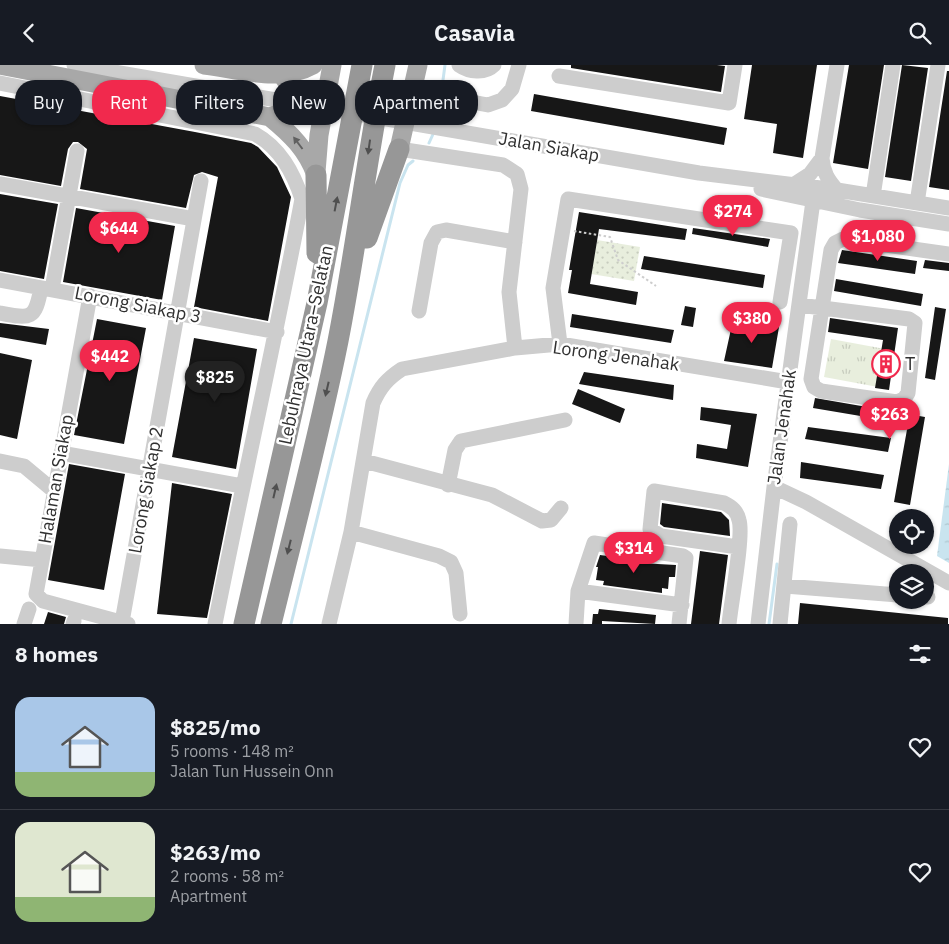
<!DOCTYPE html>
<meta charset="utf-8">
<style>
body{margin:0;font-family:"IBM Plex Sans",sans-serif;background:#242831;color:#f1f3f6;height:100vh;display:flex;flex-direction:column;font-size:19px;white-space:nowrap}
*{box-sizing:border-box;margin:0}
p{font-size:16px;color:#9ea1a6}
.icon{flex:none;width:28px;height:28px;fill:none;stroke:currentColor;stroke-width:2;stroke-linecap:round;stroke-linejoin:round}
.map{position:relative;height:559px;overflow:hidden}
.panel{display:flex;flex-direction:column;background:#171b24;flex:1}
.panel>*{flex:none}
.hud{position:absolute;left:15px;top:15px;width:500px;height:45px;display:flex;gap:10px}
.controls{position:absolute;left:889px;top:444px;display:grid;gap:10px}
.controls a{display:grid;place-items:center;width:45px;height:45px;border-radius:50%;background:#171b24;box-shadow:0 1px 4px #0004;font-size:25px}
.price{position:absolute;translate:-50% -42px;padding:0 11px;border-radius:18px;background:#f1294d;color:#fff;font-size:16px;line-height:32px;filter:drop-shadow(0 1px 2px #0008)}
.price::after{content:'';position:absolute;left:50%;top:30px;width:15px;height:11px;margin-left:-8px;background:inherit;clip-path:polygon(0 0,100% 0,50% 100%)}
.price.on{background:#222;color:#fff}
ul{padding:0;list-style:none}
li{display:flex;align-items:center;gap:15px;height:125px;padding:0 15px}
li+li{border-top:1px solid #363941}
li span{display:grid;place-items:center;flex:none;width:140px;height:100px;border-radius:15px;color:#555}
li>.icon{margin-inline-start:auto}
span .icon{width:60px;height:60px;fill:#fffc;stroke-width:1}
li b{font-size:21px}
h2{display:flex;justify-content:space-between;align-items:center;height:60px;padding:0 15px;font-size:21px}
.pill{padding:0 18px;border-radius:20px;background:#171b24;box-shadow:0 1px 4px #0004;font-size:18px;line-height:45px}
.pill.on{background:#f1294d;color:#fff}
header{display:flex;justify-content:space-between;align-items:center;height:65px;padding:0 15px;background:#171b24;font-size:22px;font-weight:800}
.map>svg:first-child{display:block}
</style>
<header><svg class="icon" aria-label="back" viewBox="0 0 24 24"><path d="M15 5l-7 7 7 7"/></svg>Casavia<svg class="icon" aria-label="search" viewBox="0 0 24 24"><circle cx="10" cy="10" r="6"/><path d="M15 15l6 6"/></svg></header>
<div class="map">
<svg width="949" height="559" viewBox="0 0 949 559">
<defs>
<pattern id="grass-dots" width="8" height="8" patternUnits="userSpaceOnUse" patternTransform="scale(1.25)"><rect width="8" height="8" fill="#e8eedd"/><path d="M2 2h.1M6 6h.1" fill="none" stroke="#c7ccbe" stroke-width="1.8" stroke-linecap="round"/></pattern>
<pattern id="park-tufts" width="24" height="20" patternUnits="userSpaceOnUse" patternTransform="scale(1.25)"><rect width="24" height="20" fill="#e8eedd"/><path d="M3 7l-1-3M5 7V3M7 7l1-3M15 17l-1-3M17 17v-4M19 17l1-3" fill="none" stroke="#c7ccbe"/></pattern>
<pattern id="water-ripples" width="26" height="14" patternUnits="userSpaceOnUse" patternTransform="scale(1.25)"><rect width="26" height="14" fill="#c9e4ef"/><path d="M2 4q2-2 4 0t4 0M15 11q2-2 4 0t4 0" fill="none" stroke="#adc4cd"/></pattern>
</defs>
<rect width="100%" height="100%" fill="#fff"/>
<path fill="url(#grass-dots)" d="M597,175l43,7 -6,34 -43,-7z"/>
<path fill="url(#park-tufts)" d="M831,274l54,10 -7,38 -54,-10z"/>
<path fill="url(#water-ripples)" d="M949,399v99l-12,-7z"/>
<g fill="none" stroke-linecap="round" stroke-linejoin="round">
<path stroke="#c9e4ef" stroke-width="3" d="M443,15l2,-15
M435,58l3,-16
M429,78l5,-11
M291,559l109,-441 8,-18 5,-4
M769,559l8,-60"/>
</g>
<path fill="#171717" d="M571,0h146l8,1 -4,26 -150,-24z
M752,0h65l-14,93 -30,-5 4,-29 -33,-5z
M849,0h35l-16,104 -35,-6z
M902,0l26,3 -17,113 -26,-4z
M947,6h2v119l-20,-3z
M534,29l193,34 -3,17 -193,-34z
M0,31l195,36 56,11 7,4 19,20 14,30 -23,124 -74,-14 24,-130 -16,-5 -8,3 -8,33 -106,-19 7,-40 -9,-7h-5l-5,7 -7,37 -61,-11z
M0,129l58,10 -14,75 -44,-8z
M76,143l99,18 -13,74 -99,-18z
M579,147l108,17 -2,11 -86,-11 -9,55 48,8 -2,13 -68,-12 4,-23h-3z
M693,163l77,11 -2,8 -76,-13z
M842,185l75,11 -2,13 -77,-11z
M644,191l121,19 -2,13 -122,-19z
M925,195l24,3v8l-26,-3z
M836,214l87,15 -2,12 -87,-15z
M685,241l11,2 -3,19 -12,-2z
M935,242l11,2 -11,71 -10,-2z
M572,249l102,16 -3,13 -101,-16z
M830,253l68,10 -9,62 -14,-2 8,-48 -55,-8z
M97,254l49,9 -22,116 -50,-9z
M733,255l46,7 -7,41 -48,-7z
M0,258l49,6 -3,16 -46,-8z
M194,273l63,11 -21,120 -64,-12z
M0,288l32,7 -15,79 -17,-4z
M584,307l90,13 -1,15 -94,-16z
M578,324l47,20 -5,14 -48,-19z
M815,333l110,19 -15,88 -16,-3 14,-78 -95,-16z
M701,342l56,7 -9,53 -52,-9 1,-14 30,5 4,-24 -31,-5z
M808,362l83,11 -3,14 -83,-13z
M801,397l83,13 -3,14 -81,-11z
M69,399l56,10 -21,116 -56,-10z
M172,418l60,11 -25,124 -50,-4z
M662,438l59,9 8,8 1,16 -66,-9 -4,-3z
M700,486l28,4 -9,69h-28z
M600,490l22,3 -1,4 55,3 -1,12h-6l-1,12 -6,-1v5l-59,-8 1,-4 -8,-1 2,-13h-2z
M800,538l148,15v6h-150z
M599,544l57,6 -1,9 -53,-3v3h-10l1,-10h5z
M48,547l18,5 -2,7h-20z"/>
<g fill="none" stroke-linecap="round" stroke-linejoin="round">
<path stroke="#cdcdcd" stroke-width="2" stroke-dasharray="2.5 2.5" stroke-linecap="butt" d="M574,166l36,6 8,23 38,26"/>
<path stroke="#cdcdcd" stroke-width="15" d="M74,0l625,108 138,17 112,18
M459,0c10,7 26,9 35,0
M837,0l-15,93c1,14 6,22 15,32
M559,11l170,27 6,-38
M0,18l255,51c25,14 38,38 47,65 -27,142 -59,283 -87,425
M413,26l75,14 14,-5 10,-11 7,-24
M399,84l104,16 14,9 4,15 -12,103 6,56
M0,119l194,35
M793,120l17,-11 12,-16
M761,124l99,21 89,14
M873,131l20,-131
M917,138l21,-138
M0,215l277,52
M52,224l25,-138
M90,231l-54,298 7,7 85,23
M799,240l110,14 6,4 -7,70 -4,6 -7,3 -76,-11 -7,-4 -3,-8 20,-129 4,-7 8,-4 106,15
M419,246l12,-68 6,-11 9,-2 69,12
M0,248c31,6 35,7 41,-25
M560,279l-7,-56 15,-89 223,34 -11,69
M61,388l181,33
M0,396l24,5 30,25
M364,396l128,34 50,26 9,-1 10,-12
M448,420l7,-35 6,-9 104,-21
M774,422l32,15 143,81
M351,467l88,24 12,6 5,11 4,41
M0,491l42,4
M785,521l113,9
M578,526l104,14
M925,532h3
M122,557l79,-441
M24,559l5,-15
M73,559l1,-3
M329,559l22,-92 22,-129c7,-16 14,-24 29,-34l113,-21 45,-4 228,38
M576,559l2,-33 16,-48 89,13 3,2 -7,66
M729,559c2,-21 15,-89 10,-104 -2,-9 -7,-13 -15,-17l-70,-12 -4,38 11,7 77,11
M758,559l16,-137 39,-286
M780,559l10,-100"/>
<path stroke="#a8a8a8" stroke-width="19" d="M0,0l270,52c21,17 37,33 46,58
M204,0c34,4 77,18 109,0
M270,52c25,-9 28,-21 12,-42
M399,84l19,-84
M316,107l3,-37 13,-70"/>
<path stroke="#979797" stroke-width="21" d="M316,110l1,78
M367,173l32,-89
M244,559l73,-321 45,-238
M271,559c23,-94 48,-188 67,-283 18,-92 29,-185 47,-276"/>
</g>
<defs><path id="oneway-solid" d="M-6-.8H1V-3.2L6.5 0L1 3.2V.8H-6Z" transform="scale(1.25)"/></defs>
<use fill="#606060" href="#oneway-solid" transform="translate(298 78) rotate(-127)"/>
<g fill="#4f4f4f">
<use href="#oneway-solid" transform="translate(369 82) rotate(98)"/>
<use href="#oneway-solid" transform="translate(336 139) rotate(-79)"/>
<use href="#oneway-solid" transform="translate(327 324) rotate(103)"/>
<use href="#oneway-solid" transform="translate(275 426) rotate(-77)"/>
<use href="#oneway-solid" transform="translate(289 482) rotate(104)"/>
</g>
<defs>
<symbol id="building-ring" viewBox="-11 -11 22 22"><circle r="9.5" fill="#fff" stroke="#f1294d" stroke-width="1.5"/><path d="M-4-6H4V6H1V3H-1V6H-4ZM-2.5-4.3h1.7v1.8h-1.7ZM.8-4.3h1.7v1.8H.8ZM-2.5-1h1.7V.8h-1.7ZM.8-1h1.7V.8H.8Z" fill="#f1294d"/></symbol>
</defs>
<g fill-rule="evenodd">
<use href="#building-ring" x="870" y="283" width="32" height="32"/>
</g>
<g text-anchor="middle" stroke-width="5" stroke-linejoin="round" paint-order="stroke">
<g font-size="18" fill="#303030" stroke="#fff">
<text transform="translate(549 82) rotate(10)" y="6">Jalan Siakap</text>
<text transform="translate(138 240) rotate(11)" y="6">Lorong Siakap 3</text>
<text transform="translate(306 280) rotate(-78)" y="6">Lebuhraya Utara–Selatan</text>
<text transform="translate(616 291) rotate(8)" y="6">Lorong Jenahak</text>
<text transform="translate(782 362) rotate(-82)" y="6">Jalan Jenahak</text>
<text transform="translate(56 414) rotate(-80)" y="6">Halaman Siakap</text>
<text transform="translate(146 425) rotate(-80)" y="6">Lorong Siakap 2</text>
</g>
<g font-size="18" fill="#303030" stroke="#fff" text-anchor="start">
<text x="905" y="305">T</text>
</g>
</g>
</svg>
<div class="controls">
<a><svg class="icon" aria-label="locate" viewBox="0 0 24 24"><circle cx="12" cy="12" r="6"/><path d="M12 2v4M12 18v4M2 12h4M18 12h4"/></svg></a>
<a><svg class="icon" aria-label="layers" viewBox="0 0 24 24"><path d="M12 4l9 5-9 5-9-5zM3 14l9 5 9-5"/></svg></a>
</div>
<b class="price" style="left:733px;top:172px">$274</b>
<b class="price" style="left:119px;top:189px">$644</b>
<b class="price" style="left:878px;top:197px">$1,080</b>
<b class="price" style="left:752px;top:279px">$380</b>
<b class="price" style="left:110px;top:317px">$442</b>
<b class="price on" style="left:215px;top:338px">$825</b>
<b class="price" style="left:890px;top:375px">$263</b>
<b class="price" style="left:634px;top:509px">$314</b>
<div class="hud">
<a class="pill">Buy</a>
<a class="pill on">Rent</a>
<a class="pill">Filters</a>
<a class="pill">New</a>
<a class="pill">Apartment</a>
</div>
</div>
<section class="panel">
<h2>8 homes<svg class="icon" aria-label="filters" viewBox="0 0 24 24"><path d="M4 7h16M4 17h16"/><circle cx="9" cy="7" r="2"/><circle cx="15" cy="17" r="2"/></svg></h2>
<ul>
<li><span style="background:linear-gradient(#a9c7e8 75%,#8fb573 0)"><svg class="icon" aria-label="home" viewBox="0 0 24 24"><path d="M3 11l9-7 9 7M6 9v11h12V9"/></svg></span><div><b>$825/mo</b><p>5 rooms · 148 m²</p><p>Jalan Tun Hussein Onn</p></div><svg class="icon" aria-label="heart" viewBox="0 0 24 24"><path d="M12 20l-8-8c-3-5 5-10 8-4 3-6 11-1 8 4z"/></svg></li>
<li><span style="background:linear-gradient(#dfe7d0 75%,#8fb573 0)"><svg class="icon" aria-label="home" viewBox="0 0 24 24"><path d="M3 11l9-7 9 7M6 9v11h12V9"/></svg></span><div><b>$263/mo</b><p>2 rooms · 58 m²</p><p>Apartment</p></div><svg class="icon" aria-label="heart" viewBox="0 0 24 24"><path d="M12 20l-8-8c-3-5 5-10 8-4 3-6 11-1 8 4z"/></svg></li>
</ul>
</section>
